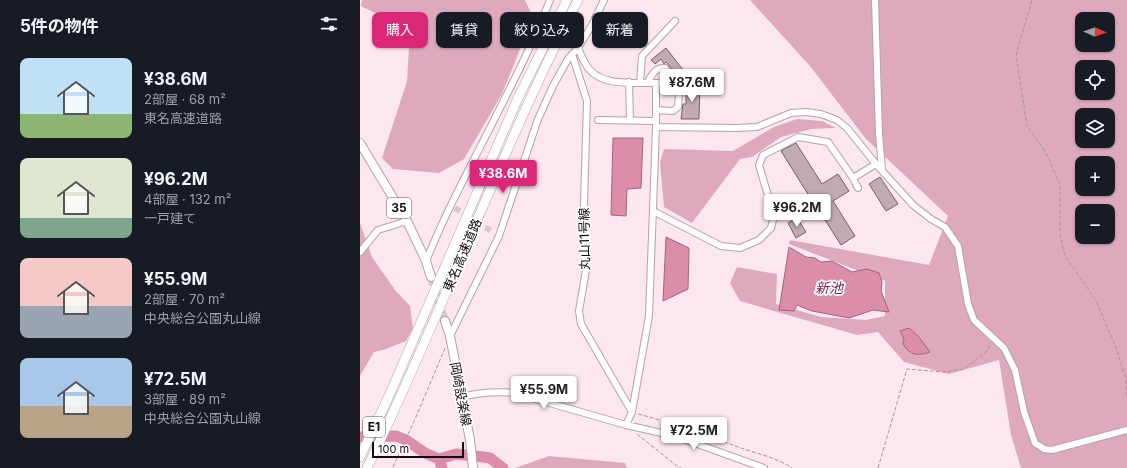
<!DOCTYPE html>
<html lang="ja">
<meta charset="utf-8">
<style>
body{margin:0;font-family:Inter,"Noto Sans JP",sans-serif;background:#242831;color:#f1f3f6;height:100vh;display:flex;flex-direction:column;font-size:15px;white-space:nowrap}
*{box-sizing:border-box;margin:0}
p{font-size:13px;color:#9ea1a6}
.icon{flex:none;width:22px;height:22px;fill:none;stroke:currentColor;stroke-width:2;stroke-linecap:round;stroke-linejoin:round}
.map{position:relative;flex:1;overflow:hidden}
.side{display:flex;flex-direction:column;background:#171b24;width:360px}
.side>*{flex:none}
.top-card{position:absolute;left:12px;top:12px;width:380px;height:36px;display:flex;gap:8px}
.needle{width:26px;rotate:92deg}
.buttons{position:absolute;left:715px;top:12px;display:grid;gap:8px}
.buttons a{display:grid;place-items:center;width:40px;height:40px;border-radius:8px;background:#171b24;box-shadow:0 1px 3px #0004;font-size:20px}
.scale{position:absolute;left:12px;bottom:10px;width:92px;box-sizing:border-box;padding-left:4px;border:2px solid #130b0e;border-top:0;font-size:11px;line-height:14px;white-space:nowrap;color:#130b0e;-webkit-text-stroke:3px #fff;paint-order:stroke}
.price{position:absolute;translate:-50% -34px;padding:0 9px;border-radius:4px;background:#fff;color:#222;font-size:13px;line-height:26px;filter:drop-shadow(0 1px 2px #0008)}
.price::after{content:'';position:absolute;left:50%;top:24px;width:12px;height:9px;margin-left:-6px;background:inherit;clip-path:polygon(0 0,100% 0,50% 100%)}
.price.selected{background:#db2777;color:#fff}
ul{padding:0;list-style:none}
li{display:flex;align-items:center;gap:12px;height:100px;padding:0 20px}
li span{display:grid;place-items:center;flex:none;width:112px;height:80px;border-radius:8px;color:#555}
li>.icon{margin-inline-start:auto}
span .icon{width:48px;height:48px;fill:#fffc;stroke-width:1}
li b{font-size:17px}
h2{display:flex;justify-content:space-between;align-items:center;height:48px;padding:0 20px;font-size:17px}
.pill{padding:0 14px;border-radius:8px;background:#171b24;box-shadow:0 1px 3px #0004;font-size:14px;line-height:36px}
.pill.selected{background:#db2777;color:#fff}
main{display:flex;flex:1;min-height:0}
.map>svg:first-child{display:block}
</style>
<main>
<section class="side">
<h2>5件の物件<svg class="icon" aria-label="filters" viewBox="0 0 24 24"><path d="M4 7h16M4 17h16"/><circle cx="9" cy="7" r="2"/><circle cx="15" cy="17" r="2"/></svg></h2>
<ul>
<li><span style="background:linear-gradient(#bfe0f5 70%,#8fb573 0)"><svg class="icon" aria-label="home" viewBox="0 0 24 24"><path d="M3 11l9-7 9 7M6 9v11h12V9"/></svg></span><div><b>¥38.6M</b><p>2部屋 · 68 m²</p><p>東名高速道路</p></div></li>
<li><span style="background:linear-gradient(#dfe7d0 75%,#7fa58c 0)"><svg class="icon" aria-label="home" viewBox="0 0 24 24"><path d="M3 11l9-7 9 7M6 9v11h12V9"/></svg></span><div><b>¥96.2M</b><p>4部屋 · 132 m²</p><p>一戸建て</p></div></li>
<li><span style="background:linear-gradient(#f6c9c9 60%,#9aa5b1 0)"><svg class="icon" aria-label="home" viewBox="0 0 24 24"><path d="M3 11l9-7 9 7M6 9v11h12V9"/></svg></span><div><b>¥55.9M</b><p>2部屋 · 70 m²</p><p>中央総合公園丸山線</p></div></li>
<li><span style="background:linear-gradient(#a9c7e8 60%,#b9a48a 0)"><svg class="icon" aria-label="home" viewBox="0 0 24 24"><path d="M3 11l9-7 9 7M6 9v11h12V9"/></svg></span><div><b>¥72.5M</b><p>3部屋 · 89 m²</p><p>中央総合公園丸山線</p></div></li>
</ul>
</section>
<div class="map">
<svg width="767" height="468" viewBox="0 0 767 468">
<rect width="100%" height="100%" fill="#fce7ee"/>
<path fill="#dea9bc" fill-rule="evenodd" d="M2,0h163l8,17 -31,77 -38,65 -25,14 -46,-4 -11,-11 25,-77 3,-50 -49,-25z
M390,0h377v468h-106l-10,-33 -12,-75 -50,14 -45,-12 -26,-30 -21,3 -117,-34 -10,-18 7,-16 40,7 -1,30 45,13 45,3 19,-4v-35l-96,-37 1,-4 139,25 19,-49 -82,-77 -56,-73zM722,19h26v26h-26zM722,67h26v26h-26zM722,115h26v26h-26zM722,163h26v26h-26zM722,211h26v26h-26z
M437,119l25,2 14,7 -25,1 -30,8 -29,20 -12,2 -48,64 -28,-16 -4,-45 4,-13 69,2 41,-24z
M0,223l12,34 23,33 15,16 3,22 -7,13 -20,8 -12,3 -14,24z
M189,456l76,7 2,5h-112z"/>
<path fill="#db8daa" stroke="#9f667b" d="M253,138h30l-2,50 -14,1 -1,27 -15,-1z
M306,237l23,11 -1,41 -25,12z
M429,247l17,10 9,1 6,4 11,-1 20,11 15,-3 12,4 3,9 -1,9 8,21 -16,-2 -24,8 -37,-7 -15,-6 -3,6 -15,-1z
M549,328l10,9 11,15c-13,4 -19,4 -27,-8l1,-5 -4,-8z"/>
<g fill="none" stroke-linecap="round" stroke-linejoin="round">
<path stroke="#db8daa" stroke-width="11" d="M0,437l36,-1 10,4 19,13 14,6 3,9
M79,459l17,-5 27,3 7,1 13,10"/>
</g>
<path fill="#c2aab2" stroke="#776169" d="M306,48l21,27 -6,5 -15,-18 -2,2 -3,-5 -6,5 -4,-4z
M326,84h14l-1,35h-18l2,-15h3z
M436,143l26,41 16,-10 11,17 -16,10 22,35 -14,9 -25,-39 -10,6 -4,-6 9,-7 -30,-48z
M520,177l18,27 -12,7 -17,-27z
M437,218l9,14 -10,6 -8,-15z"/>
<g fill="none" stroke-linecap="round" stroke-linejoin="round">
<path stroke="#d9c6cc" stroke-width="6" stroke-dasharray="6 3" stroke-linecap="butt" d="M210,15l6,25
M95,208l38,24"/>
<path stroke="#d9c6cc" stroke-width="8" stroke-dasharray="8 4" stroke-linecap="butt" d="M71,277l14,44"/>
<defs>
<path id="minor" d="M515,0l4,134 3,36
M216,40c2,8 5,16 9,23 13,25 47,19 71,20v44l-7,189 -17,96 -6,13
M212,54l15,47 -4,136 3,33 -7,41 2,13 51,88
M269,82l1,38
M280,83l2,-27 33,-35
M287,83c5,-8 8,-16 18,-15l9,16
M296,110l17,1 5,-4 1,-14 -5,-9 -18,-1
M238,120l58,1
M296,127l81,1 20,-1 34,-14 15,-1 15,2 16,6 10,8 29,36 37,41 18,14 14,8 13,19 10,58 6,16 30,28 11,22 9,42 11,31 9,6 8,1 75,-20
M493,178l23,-14
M293,211l68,35 19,2 19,-8 12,-12 3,-12 -15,-51 4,-10 35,-18 30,5 25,36 5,10
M0,252l18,-22 29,-9
M66,261c8,-19 16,-38 25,-56 33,-68 71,-134 99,-205
M90,336l49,-100 39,-117 15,-33 15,-27 10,-11 14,-23 12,-25
M101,397c19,-5 35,-6 54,-4l111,32 49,11 89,32"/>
<path id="major" d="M0,143l47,78 19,40 5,16
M85,321l5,15 20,104 3,28"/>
<path id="highway" d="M0,457l29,-61 129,-298 49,-98
M7,468c75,-154 133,-316 211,-468"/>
</defs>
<use href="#minor" stroke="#b9a0a8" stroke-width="8"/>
<use href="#major" stroke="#b9a0a8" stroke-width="10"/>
<use href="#highway" stroke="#b9a0a8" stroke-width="10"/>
<path stroke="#a49499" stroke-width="1" stroke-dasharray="4 2" stroke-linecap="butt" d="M672,0l-16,55 11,71 18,25 15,33v50l5,22 30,43 20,46 10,30 2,21
M278,414c35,9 69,22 103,34 17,6 37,10 51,20
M277,434l40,32 4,2
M33,467l23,-50 29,-69
M518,468l29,-99 36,3 21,-3 24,-19 2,-7"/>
<use href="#minor" stroke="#fff" stroke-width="6"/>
<use href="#major" stroke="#fff" stroke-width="8"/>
<use href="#highway" stroke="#fff" stroke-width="9"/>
</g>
<g text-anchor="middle" stroke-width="3.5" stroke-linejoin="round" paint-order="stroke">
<g fill="#fff" stroke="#5a5456" stroke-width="1">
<rect x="27" y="198" width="24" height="20" rx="3"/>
<rect x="3" y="417" width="22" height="20" rx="3"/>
</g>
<g font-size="12" font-weight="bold" fill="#130b0e">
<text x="39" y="212">35</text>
<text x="14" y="431">E1</text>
</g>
<g font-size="13" fill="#130b0e" stroke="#fff">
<text transform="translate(224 239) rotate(-91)" y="5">丸山11号線</text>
<text transform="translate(102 255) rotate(-67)" y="5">東名高速道路</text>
<text transform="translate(101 394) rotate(79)" y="5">岡崎設楽線</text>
</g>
<g font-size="14" font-style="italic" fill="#791e49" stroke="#fff">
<text x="469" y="293">新池</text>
</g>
</g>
</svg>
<div class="buttons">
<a><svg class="needle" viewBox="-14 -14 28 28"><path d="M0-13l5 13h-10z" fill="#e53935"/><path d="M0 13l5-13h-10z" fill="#9ea1a6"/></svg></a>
<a><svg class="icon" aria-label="locate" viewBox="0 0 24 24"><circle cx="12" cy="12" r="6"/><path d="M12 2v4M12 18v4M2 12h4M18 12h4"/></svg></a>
<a><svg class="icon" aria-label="layers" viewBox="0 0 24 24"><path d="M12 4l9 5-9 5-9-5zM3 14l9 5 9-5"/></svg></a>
<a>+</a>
<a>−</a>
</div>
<div class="scale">100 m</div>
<b class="price" style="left:332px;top:103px">¥87.6M</b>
<b class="price selected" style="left:143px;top:194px">¥38.6M</b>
<b class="price" style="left:437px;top:228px">¥96.2M</b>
<b class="price" style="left:184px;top:410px">¥55.9M</b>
<b class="price" style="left:334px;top:451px">¥72.5M</b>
<div class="top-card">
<a class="pill selected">購入</a>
<a class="pill">賃貸</a>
<a class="pill">絞り込み</a>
<a class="pill">新着</a>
</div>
</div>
</main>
